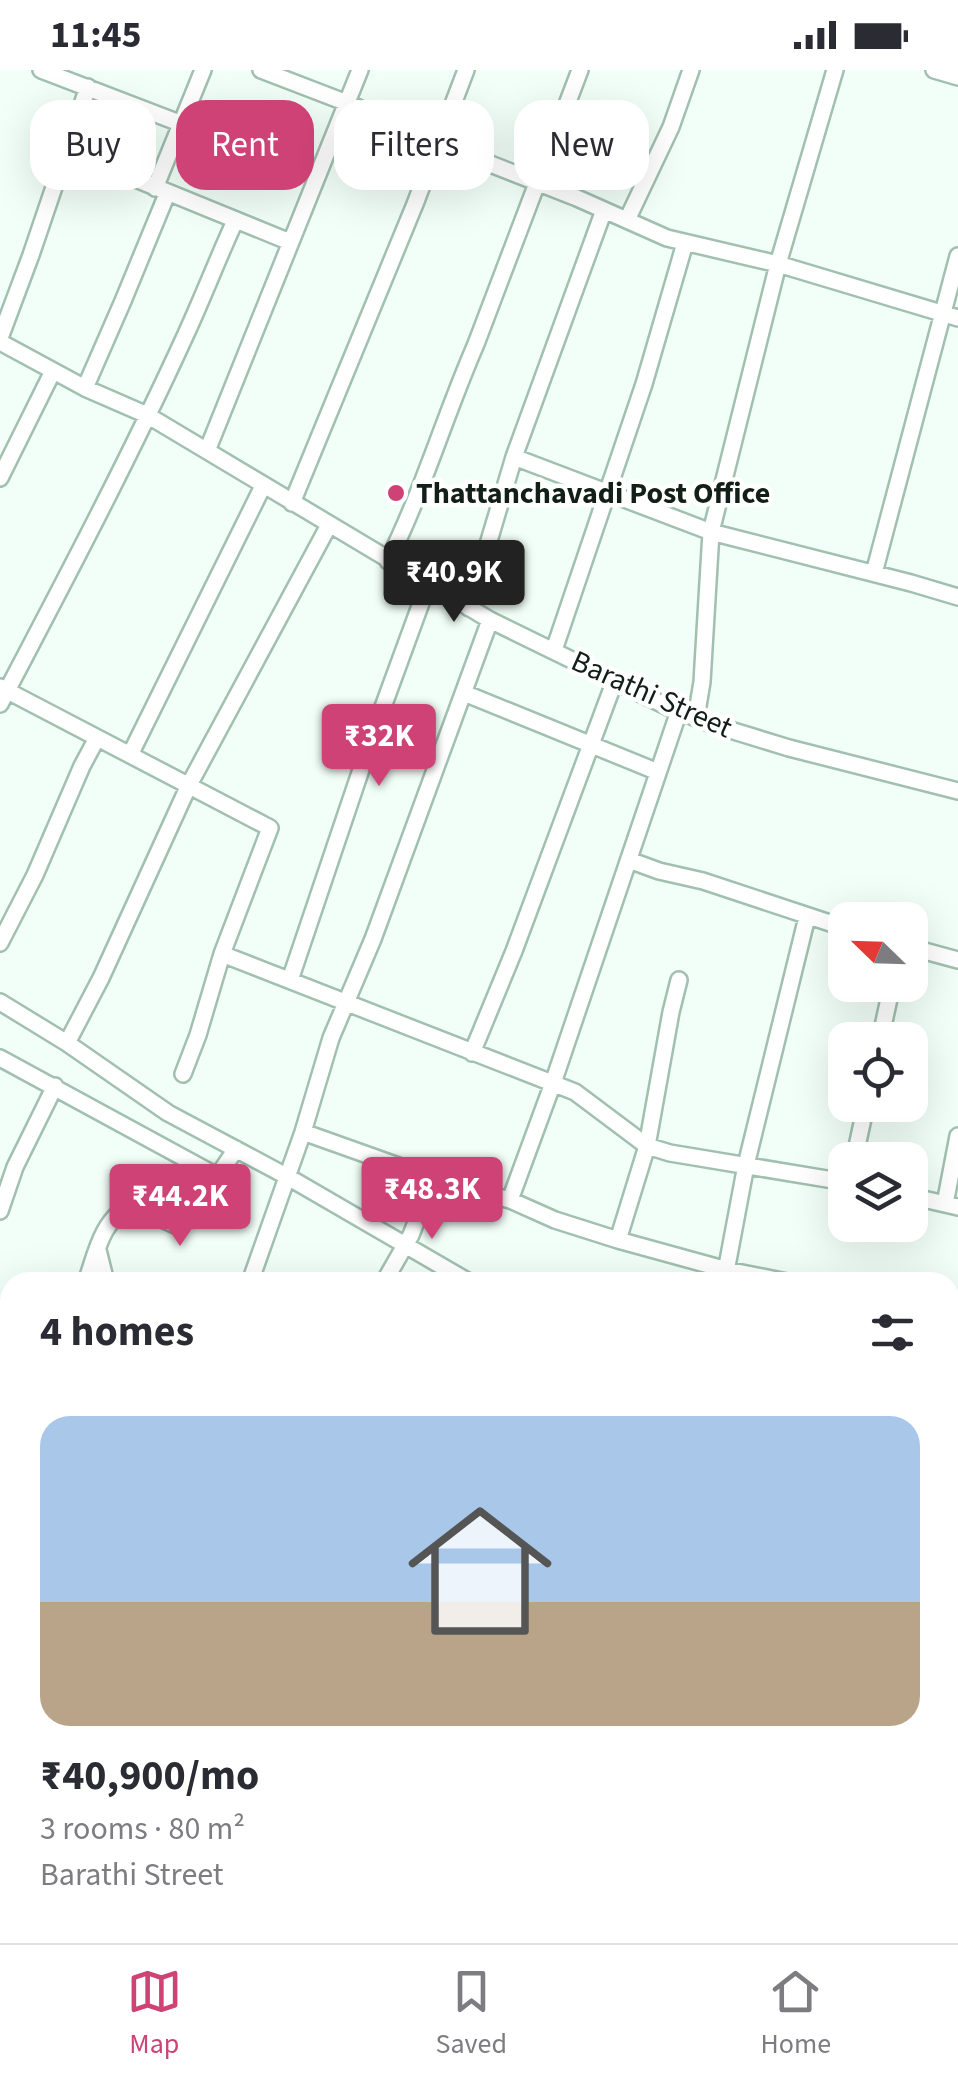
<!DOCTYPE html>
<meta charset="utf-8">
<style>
body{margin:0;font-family:"Source Sans 3",sans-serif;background:#f7f7f7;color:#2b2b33;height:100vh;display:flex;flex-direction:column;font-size:38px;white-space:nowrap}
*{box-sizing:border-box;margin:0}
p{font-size:32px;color:#7c7c81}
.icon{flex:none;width:55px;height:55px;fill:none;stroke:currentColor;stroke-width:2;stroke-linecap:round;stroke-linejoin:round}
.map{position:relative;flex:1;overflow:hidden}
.details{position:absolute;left:0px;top:1202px;width:960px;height:672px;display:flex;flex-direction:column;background:#fff;border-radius:30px 30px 0 0;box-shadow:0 10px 40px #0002}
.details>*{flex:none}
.hud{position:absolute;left:30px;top:30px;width:900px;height:90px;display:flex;gap:20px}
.needle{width:65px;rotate:293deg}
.tools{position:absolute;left:828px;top:832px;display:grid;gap:20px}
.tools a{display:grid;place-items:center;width:100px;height:100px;border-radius:20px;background:#fff;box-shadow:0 10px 40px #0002;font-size:50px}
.price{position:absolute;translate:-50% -85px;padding:0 22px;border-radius:10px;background:#ce4276;color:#fff;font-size:32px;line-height:65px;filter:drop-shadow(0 2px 5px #0008)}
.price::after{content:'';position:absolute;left:50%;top:60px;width:30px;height:22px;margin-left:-15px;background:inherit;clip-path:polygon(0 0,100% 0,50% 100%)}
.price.on{background:#222;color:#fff}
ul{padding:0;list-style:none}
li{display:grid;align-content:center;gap:20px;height:530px;padding:0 40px}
li span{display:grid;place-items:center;height:310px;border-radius:30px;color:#555}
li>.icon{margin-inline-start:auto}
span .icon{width:180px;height:180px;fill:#fffc;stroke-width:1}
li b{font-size:42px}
h2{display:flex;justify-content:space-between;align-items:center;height:120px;padding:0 40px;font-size:42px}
.tag{padding:0 35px;border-radius:30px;background:#fff;box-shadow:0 10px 40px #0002;font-size:35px;line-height:90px}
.tag.on{background:#ce4276;color:#fff}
.status{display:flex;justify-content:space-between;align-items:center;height:70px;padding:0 50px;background:#fff;direction:ltr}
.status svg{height:28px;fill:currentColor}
.dock{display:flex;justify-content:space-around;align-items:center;height:140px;border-top:2px solid #e1e1e2;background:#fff;font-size:28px;color:#7c7c81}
.dock a{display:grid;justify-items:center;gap:5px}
.dock .on{color:#ce4276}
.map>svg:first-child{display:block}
</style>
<div class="status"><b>11:45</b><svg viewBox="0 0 49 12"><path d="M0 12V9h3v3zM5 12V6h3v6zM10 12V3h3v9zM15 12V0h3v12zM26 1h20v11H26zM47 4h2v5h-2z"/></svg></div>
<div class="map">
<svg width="958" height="1873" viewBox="0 0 958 1873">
<rect width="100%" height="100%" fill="#f2fff8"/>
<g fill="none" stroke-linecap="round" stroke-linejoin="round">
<defs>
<path id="minor" d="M41,0l141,54
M261,0l86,33 90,40 140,55 90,40 111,26 180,54
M934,0l24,7
M67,81l223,91
M155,118l48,-118
M627,150l44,-93 20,-57
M0,268l31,-83 57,-168
M0,272l85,46 62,27 343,205 178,87 46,18 75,23 169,43
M85,318l38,-87 44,-107
M207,381l153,-381
M514,387l197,75 200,51 47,14
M0,408l53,-107
M292,433l123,-299 51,-134
M388,491c35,-70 57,-146 88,-217l104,-274
M874,503l84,-317
M469,538l45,-151 90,-247
M554,580l90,-266 41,-141
M0,617l270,141 -48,126 -24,81 -15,39
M464,623l194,79
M0,634c64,-122 129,-245 186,-370 17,-37 32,-76 49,-113
M696,648l6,-36 9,-150 67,-268 57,-194
M130,685l133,-269
M629,790l30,11 44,10 142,47
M0,873l35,-68 47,-109 15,-28
M910,877l48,13
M222,884l353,138 72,54 23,7 175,29
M290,910l82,-243 56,-153
M0,932l67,41 101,70 120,64 181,105
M880,970l12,-55
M67,973l34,-65 88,-193 140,-260
M472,983l42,-102 101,-271
M0,988l217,118
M303,1062l146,52 61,16 45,20 63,20 109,30 60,12
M854,1090l12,-55
M910,1126l48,11
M510,1130l43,-117 126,-372
M945,1134l13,-68
M0,1141l15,-44 40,-81
M618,1170l29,-94 24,-134 8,-32
M98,1180l8,32
M86,1212c10,-28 16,-64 46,-77l47,22 23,-28 34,-50
M250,1212l53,-150 28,-94 42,-99 117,-319
M384,1212l27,-47 22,-57
M724,1212l22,-117 61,-248
M950,1249l8,1
M0,1257l10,3
M0,1382l10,4
M0,1443l10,-29
M0,1477l10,4
M950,1511l8,3
M950,1573l8,4
M950,1704l8,1
M0,1718l10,3
M0,1828l10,3
M265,1870l15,3
M38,1873l1,-8
M142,1873l2,-8
M420,1873l1,-8
M595,1873l1,-8
M750,1873l1,-8"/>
<path id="primary" d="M950,1803l8,-41
M936,1873l2,-8"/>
</defs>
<use href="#minor" stroke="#a1c0b0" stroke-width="20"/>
<use href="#primary" stroke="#298562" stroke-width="30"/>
<use href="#minor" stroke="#fff" stroke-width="15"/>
<use href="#primary" stroke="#86d7b9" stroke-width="25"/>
</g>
<circle fill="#ce4276" stroke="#fff" stroke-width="4" cx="396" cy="423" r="10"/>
<g text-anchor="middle" stroke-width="9" stroke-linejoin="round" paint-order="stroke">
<g font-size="30" font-weight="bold" fill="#121e18" stroke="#fff" text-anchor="start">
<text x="416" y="433">Thattanchavadi Post Office</text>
</g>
<g font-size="30" fill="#121e18" stroke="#fff">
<text transform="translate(652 624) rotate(24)" y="10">Barathi Street</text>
</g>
</g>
</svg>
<div class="tools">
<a><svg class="needle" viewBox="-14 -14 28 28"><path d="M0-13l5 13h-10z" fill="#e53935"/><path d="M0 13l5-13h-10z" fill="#7c7c81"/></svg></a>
<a><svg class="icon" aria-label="locate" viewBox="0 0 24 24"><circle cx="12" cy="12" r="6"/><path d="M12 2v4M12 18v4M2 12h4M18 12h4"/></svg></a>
<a><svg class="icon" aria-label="layers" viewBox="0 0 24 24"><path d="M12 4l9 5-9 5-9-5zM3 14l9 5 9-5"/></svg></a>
</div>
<b class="price on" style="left:454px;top:555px">₹40.9K</b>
<b class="price" style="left:379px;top:719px">₹32K</b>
<b class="price" style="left:432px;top:1172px">₹48.3K</b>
<b class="price" style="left:180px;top:1179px">₹44.2K</b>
<div class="hud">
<a class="tag">Buy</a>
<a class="tag on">Rent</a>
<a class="tag">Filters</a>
<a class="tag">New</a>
</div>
<section class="details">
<h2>4 homes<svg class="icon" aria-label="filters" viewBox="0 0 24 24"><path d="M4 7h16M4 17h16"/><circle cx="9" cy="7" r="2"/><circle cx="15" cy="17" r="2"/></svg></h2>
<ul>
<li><span style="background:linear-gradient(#a9c7e8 60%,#b9a48a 0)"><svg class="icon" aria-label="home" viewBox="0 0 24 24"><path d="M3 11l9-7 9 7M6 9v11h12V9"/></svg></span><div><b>₹40,900/mo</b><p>3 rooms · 80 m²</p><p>Barathi Street</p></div></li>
</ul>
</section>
</div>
<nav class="dock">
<a class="on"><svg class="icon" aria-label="map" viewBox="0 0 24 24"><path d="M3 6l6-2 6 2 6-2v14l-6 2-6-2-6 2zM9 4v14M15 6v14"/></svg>Map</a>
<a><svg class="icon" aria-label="saved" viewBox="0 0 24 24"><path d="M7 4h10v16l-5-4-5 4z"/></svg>Saved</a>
<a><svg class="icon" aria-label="home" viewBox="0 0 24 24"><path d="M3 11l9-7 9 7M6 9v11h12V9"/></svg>Home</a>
</nav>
